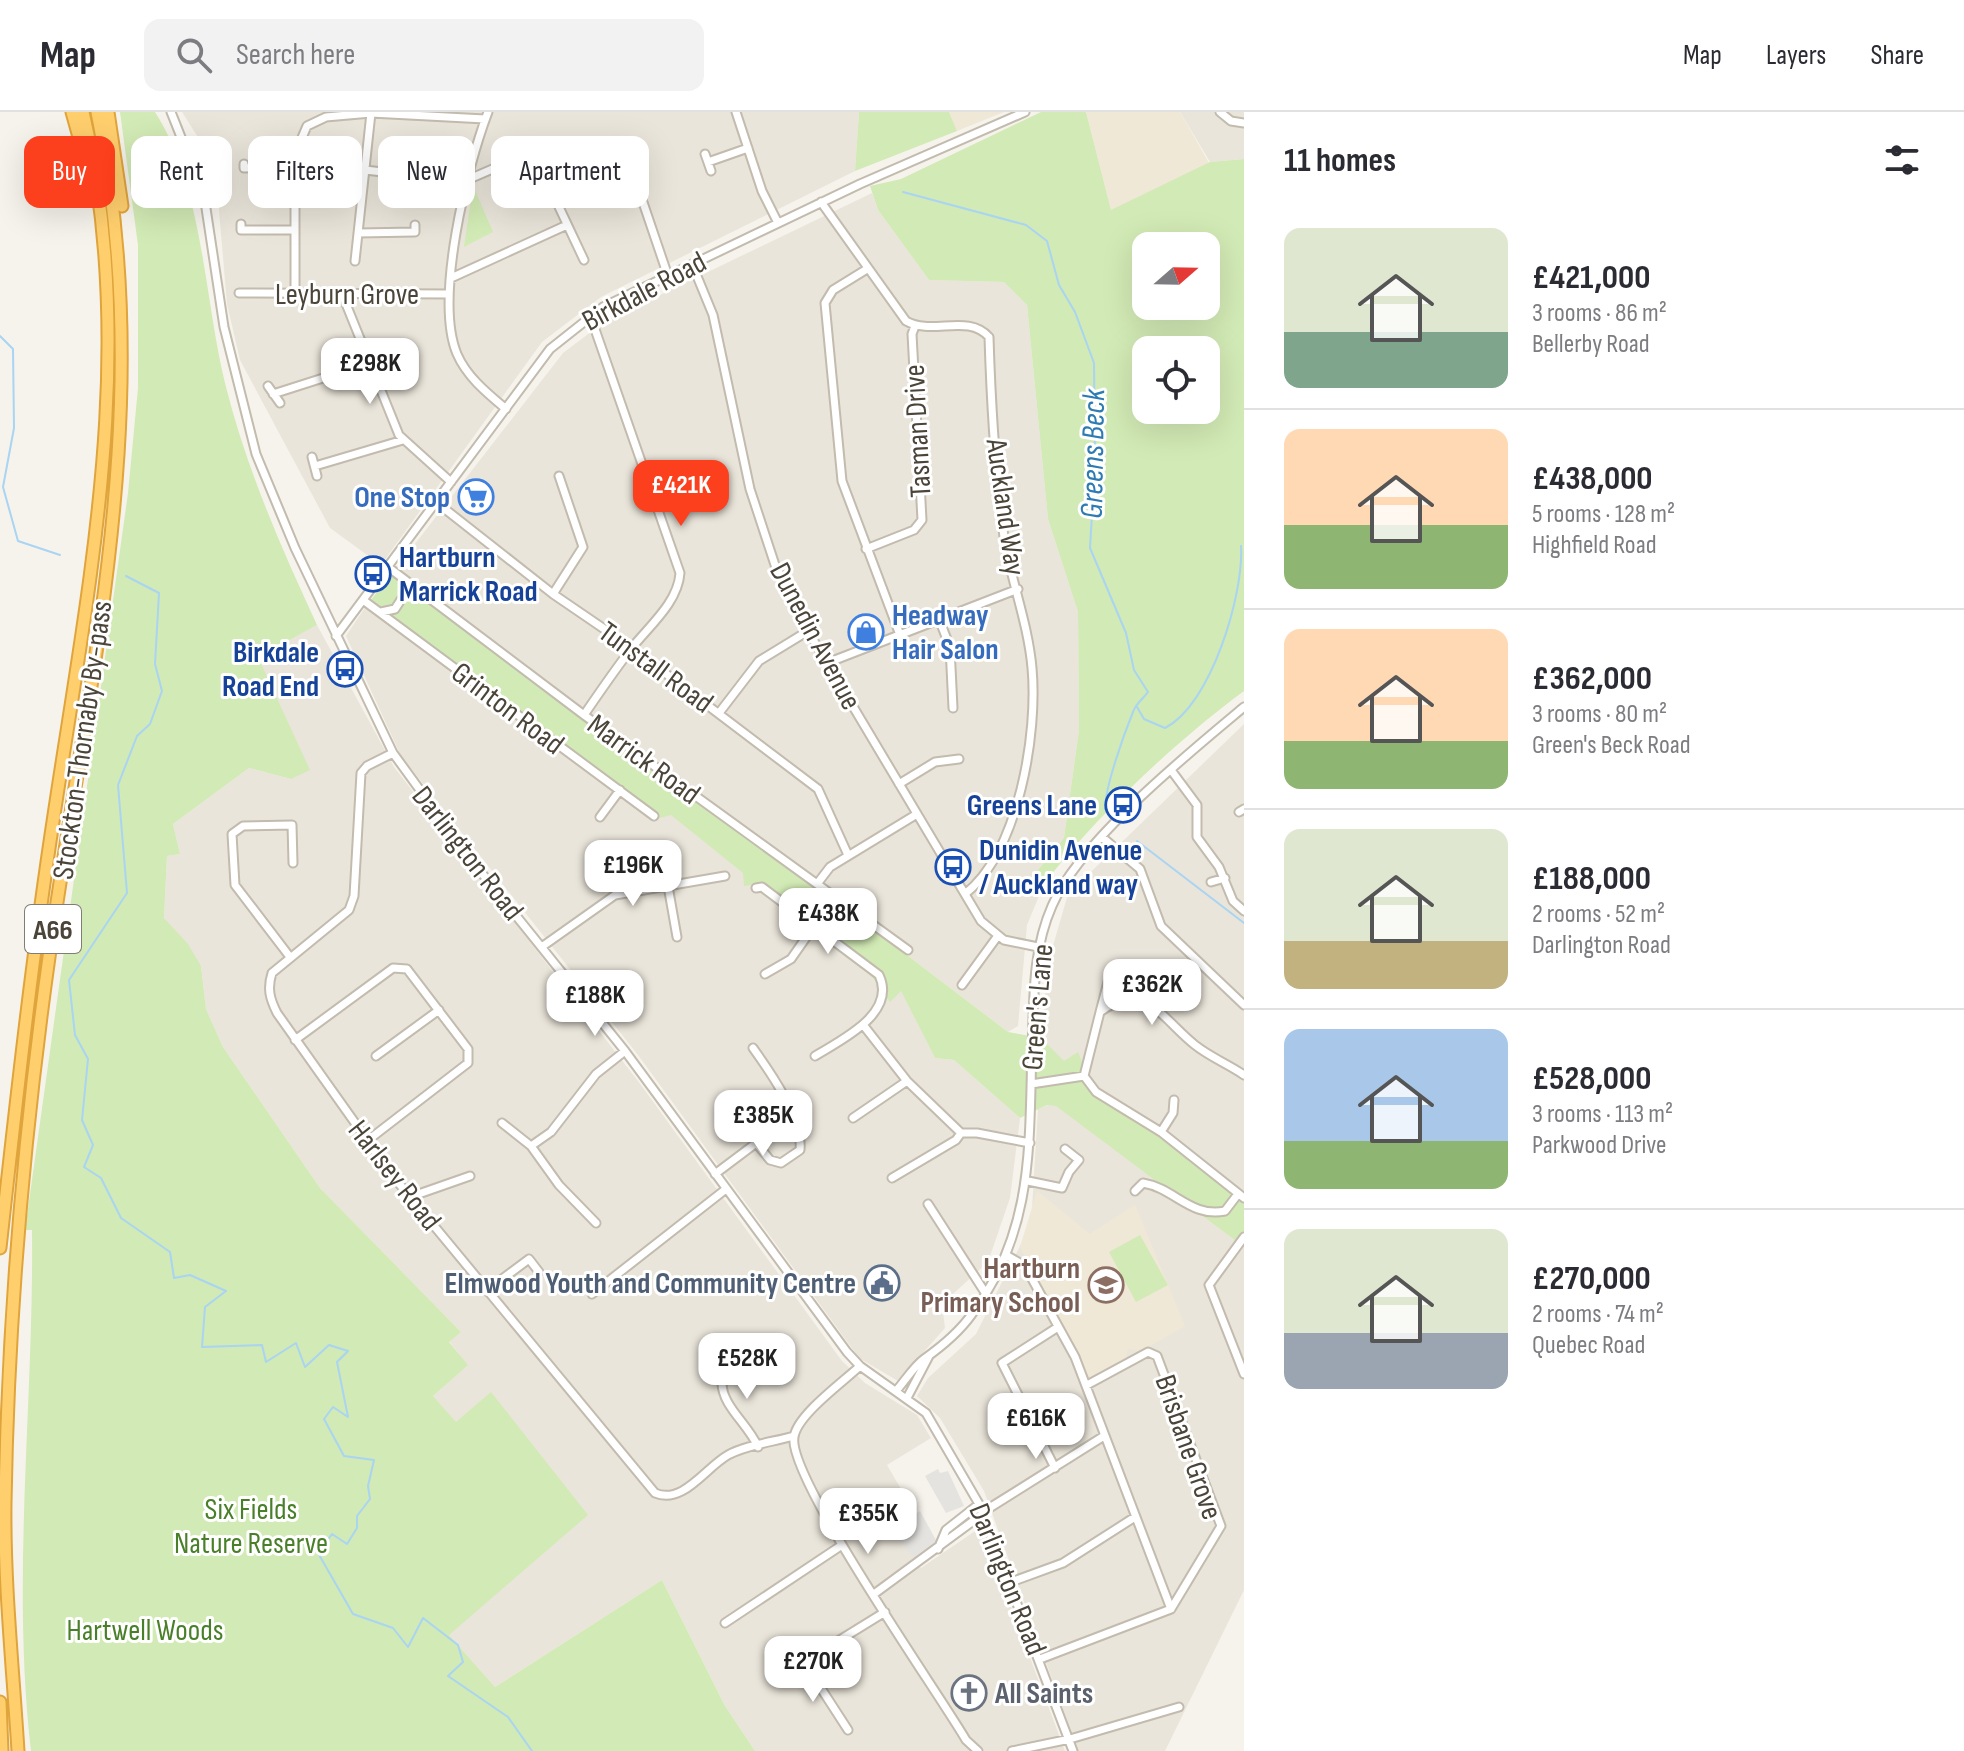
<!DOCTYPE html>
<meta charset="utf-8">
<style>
body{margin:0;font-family:"Sofia Sans Condensed",sans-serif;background:#f2f2f3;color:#2b2b33;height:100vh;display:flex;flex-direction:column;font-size:30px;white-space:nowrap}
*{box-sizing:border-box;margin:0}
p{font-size:26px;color:#7c7c81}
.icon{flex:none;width:44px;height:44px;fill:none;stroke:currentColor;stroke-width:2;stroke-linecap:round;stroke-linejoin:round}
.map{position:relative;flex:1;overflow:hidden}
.sheet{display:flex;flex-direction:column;background:#fff;width:720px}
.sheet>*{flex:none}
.guide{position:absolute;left:24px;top:24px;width:760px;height:72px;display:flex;gap:16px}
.needle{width:52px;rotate:70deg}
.fabs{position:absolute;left:1132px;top:120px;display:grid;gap:16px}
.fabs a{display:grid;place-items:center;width:88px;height:88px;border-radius:16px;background:#fff;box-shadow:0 8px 32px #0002;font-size:40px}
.price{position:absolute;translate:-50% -68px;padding:0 18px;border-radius:16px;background:#fff;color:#222;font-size:26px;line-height:52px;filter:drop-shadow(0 2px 4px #0008)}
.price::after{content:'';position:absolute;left:50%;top:48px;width:24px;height:18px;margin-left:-12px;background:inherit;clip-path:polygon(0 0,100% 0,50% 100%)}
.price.active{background:#fc3f1d;color:#fff}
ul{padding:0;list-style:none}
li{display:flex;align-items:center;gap:24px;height:200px;padding:0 40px}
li+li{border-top:2px solid #e1e1e2}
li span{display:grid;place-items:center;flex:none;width:224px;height:160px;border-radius:16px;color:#555}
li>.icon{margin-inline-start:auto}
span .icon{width:96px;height:96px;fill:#fffc;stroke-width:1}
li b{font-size:34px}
h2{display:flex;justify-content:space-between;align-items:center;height:96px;padding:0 40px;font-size:34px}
.tag{padding:0 28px;border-radius:16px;background:#fff;box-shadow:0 8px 32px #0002;font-size:28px;line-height:72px}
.tag.active{background:#fc3f1d;color:#fff}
header{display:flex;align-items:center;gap:48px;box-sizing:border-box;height:112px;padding:0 40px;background:#fff;border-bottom:2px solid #e1e1e2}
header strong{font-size:38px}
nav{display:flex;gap:44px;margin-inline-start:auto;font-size:28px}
.search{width:560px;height:72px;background:#f2f2f3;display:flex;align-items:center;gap:20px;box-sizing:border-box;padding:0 28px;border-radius:16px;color:#7c7c81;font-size:30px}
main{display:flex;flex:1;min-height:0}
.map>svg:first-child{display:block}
</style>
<header>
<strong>Map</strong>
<div class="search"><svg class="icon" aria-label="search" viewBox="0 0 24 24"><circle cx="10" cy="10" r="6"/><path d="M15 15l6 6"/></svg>Search here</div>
<nav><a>Map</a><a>Layers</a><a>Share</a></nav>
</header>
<main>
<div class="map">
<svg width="1244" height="1639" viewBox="0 0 1244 1639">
<rect width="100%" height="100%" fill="#f6f3ec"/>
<path fill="#eae5da" d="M182,0h677l-4,59 -254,126 -59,45 -161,223 -51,-37 -90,-168 -13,-56 -12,-140z
M1180,0h64v47l-34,3z
M872,81l6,17 51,70 75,2 23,23 21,214 30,93 1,118 -15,108 -31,38 11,8 -17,41 -9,101 -10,6 -611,-465 166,-214 41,-31z
M366,494l290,213 15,-5 201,163 18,24 11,-11 34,68 19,2 66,58 -10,80 -22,64 -46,42 3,24 -47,53 -39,-23 -221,-303 -237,-299 -55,-120z
M317,513l77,142 244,314 204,280 23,22 52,32 14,23 -44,27 28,48 -25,16 13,12 18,27 60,-41 84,224h-310l-30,-45 -63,-126 -167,107 -47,-53 139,-119 -96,-122 -35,30 -23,-27 34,-31 -18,-24 12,-9 -141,-144 -97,-141 -17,-38 -5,-43 -37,-48 3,-62 13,-2 -7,-30 76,-56 42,11 -34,-123z
M1244,612v476l-153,-114 -14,-33 -15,10 -21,-25 7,-75 20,-69z
M1048,993h8l188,142v343l-79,161h-87l-94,-260 -44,-73 -23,-22 11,-18 48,-44 55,-110 7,-115z"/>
<path fill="#efe8d6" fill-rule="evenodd" d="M949,0h55l-47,19z
M1086,0h94l29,51 -3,247v-60h-48l-47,-140zM1146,134h60v60h-60z
M1037,1079l53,43 45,-29 50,121 -44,25 -13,-2 -3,11 -35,20 -70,-133z"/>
<path fill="#d2eab5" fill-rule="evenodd" d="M120,0h35c49,76 49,189 71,275 21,83 55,160 91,238l-59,32 52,113 -19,9 -42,-11 -76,56 7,30 -13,2 -3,62 24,26 13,22 5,43 17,38 97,141 141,144 -12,10 19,23 -35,31 23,26 35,-30 97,123 -139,120 46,52 167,-107 63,126 30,45h-724c-20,-173 3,-348 1,-521h-7l103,-737 10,-105v-143z
M859,0h90l8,19 -102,40z
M1041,0h45l25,98 99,-48 34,-3v532c-69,51 -148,125 -200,193l-11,-8 31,-38 15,-108 -1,-118 -30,-93 -21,-214 -23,-23 -75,-2 -51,-70 -8,-24 31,-7zM1146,134h60v60h-60zM1146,238h60v60h-60z
M475,78l18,42 -29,15 8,-54z
M397,455l611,465 33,6 23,23 14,-9 13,33 71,49 82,66v47l-188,-141 -9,-1 -27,13 -66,-58 -19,-2 -34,-67 -11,11 -18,-25 -114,-93 -14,2 -1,-13 -72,-58 -15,4 -290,-213z
M1140,1123l28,50 -32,17 -27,-50z"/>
<path fill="#e5e3e0" d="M938,1357l2,4 8,-2 16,35 -18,7 -21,-37z
M920,1399l17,31 -22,17 -25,-30z"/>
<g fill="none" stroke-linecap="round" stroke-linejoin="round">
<path stroke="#a9d4f2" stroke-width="2" d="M903,80l123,33 21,16 12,44 16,27 19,51 1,100 -5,85 36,85 8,37 14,22c-5,7 -12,11 -15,20 -9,22 -28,75 -28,97
M0,224l13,13 1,79 -11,59 15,54 42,14
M126,464l33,17 -4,71 7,27 -12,33 -13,12 -19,49 9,108 -58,87 6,55 13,24 -6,61 11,25 -9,22 17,11 20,40 49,34 4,26 16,-3 36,16 -21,16 -3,40 60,-2 4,17 30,-19 9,24 24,-22 19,6 -11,11 11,55 -15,-10 -9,12 20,37 30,4 -6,26 2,13 -13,17v12l-10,16 -15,-10 -14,19 35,61 40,14 15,19 15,-29 35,27 5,17 -15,14 60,41 24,34
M1137,595l7,12 21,9c46,-23 79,-134 76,-182
M1137,729l107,82"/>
<defs>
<path id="minor" d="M171,0l33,83 20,132 32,127 39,94 98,205 75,103 157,195 222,301 13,14 66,47 53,91 94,247
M488,0c-21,55 -54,187 -31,242 10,23 30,39 49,55
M736,0l26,79 16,32
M1220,0l11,9 13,2
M541,30l3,33 40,85
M705,42l6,17
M708,50l40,-14
M244,52v4l51,-1
M631,55l37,109
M365,58l35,4 2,-17
M467,68l74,-32
M295,82l67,1
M821,90l85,119c26,15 62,-8 83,16 2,66 6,134 15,200 7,44 24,86 28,131 6,65 -13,183 -67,226
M241,112v6h54
M358,121l57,-1v-7
M355,149l16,-148
M692,152l21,51 37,174 25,76 33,66 173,290 23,19 34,7
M867,157l-34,21 -8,13 17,178 58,154
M451,166l116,-53
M239,181l210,1
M295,182v-140l12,-28 19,-9 45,-4 114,6
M342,182l57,141 52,47
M268,274l12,17
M273,282l97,-31
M312,345l5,19
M315,354l88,-26
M436,390l117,92 79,54 186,141 30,66
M866,437l48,-19 8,-10 -10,-186 3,-8
M388,455l196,148 324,235
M553,482l30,-47 -24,-71
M363,488l291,216
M381,500l14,-3 11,-17 -1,-12
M939,507l11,28 3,61
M336,524l214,-287 53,-42 257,-123 165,-72
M827,551l191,-74
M719,601l40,-52 49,-30
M584,603c15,-22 30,-44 47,-66 17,-22 47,-46 49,-76l-90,-258
M393,641l-26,13 -6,7 -7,123 -5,14 -77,63c-5,16 -2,26 5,40l115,162 263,318c28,12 50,-25 73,-38 18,-10 45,-13 66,-19
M1171,658l26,35v32l22,30 14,34 11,10
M899,672l36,-22 24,-3
M1239,700l5,-3
M600,705l20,-27
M1103,726l37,31 21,57 83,79
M1211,770l14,-4
M817,772l13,-17 87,-53
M668,774l9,51
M756,776l6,-1 117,88c18,38 -36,64 -64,81
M543,834l72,-51 110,-19
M290,845l-55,-72 -3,-51 11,-8 49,-1 1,38
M765,862l26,-15 23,-33
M962,873l35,-48
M1100,900l8,-30 5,-4 12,1 22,22
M864,914l43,55 54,52h16l53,10
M295,928l98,-72 14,1 61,80v14l-101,78
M753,936c18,25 50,71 47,102l-19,13 -11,-3 -13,-16
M376,944l63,-46
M1084,964l16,-64c45,-33 62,7 95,33 15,12 33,19 49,30
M1031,972l53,-8 12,16 65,40 83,66
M853,1006l54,-37
M502,1011l29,23
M1161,1020l12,-19 1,-13
M715,1062l77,-58
M892,1066l64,-38 5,-7
M1028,1069l34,7 7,-16 10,-12 -14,-11
M1135,1079l8,-8c31,5 48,35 82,28l13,-17
M410,1085l60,-21
M928,1092l58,90
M596,1111l-37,-38 -28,-39 20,-14 45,-58 29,-23
M1244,1125l-35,48 35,89
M1006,1143l19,11 50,91 96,252
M486,1179l43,-32 10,13
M592,1182l134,-105
M756,1246l-34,25c0,23 27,42 36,64
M860,1254c-17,16 -63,49 -66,71 -7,40 144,255 172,303l12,11
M896,1279c9,-10 18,-25 28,-32 17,-12 36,-28 48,-45 62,-83 57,-168 60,-266 2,-48 0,-97 20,-142 27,-64 137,-153 192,-199
M907,1286l22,-42
M1055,1356l-53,-105 56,-36
M983,1400l121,-76
M938,1437l8,-19 33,-26
M1011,1470l52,-19 72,-46
M874,1482l110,-81
M725,1511l117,-78
M1040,1547l131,-50 50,-83 -64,-170 -9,-4 -61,33
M848,1618l-44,-68 81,-50
M1012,1639l58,-12 109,-32"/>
<path id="highway" d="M72,0l14,50
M108,0l14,94
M0,1136c16,-145 32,-289 54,-433 35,-233 85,-469 29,-703
M0,1590l2,49
M18,1639c-5,-82 -14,-166 -13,-248 3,-185 19,-370 45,-553 40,-285 108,-550 47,-838"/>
</defs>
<use href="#minor" stroke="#c2bbae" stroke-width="11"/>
<use href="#highway" stroke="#e0a43c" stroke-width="15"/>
<use href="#minor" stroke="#fff" stroke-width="7"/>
<use href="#highway" stroke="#ffcf6e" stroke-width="11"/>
</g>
<defs>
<symbol id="supermarket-ring" viewBox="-11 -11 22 22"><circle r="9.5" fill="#fff" stroke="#3f7fe0" stroke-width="1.5"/><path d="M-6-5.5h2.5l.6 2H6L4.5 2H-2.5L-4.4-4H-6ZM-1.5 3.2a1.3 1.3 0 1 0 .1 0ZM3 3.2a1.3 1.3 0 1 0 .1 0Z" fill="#3f7fe0"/></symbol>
<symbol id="bus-ring" viewBox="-11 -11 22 22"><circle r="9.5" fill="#fff" stroke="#1a4fb4" stroke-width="1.5"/><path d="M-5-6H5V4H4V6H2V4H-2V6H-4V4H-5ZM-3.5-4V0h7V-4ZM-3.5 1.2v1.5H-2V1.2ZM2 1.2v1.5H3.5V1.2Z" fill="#1a4fb4"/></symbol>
<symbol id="shop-ring" viewBox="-11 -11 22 22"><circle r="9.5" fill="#fff" stroke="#3f7fe0" stroke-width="1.5"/><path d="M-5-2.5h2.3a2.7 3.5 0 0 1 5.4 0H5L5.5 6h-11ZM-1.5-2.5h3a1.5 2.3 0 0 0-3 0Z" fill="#3f7fe0"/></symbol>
<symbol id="civic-ring" viewBox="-11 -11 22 22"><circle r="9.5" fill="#fff" stroke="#5c6f8a" stroke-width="1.5"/><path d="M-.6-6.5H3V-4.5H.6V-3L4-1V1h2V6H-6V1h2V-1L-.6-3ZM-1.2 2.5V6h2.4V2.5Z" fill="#5c6f8a"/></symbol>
<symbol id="school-ring" viewBox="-11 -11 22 22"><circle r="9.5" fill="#fff" stroke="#8d6e63" stroke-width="1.5"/><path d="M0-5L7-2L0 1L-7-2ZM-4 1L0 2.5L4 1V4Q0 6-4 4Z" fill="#8d6e63"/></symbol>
<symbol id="church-ring" viewBox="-11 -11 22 22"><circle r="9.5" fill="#fff" stroke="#6b7280" stroke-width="1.5"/><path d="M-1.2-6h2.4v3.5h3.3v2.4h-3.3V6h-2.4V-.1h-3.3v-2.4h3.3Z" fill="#6b7280"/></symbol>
</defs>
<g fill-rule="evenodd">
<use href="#supermarket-ring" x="456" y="365" width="40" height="40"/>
<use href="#bus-ring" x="353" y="442" width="40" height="40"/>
<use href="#shop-ring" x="846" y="500" width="40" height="40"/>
<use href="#bus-ring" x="325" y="537" width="40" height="40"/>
<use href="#bus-ring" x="1103" y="673" width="40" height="40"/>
<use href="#bus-ring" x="933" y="735" width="40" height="40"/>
<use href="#civic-ring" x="862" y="1151" width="40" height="40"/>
<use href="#school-ring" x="1086" y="1153" width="40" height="40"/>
<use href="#church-ring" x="949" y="1561" width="40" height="40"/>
</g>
<g text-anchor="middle" stroke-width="6" stroke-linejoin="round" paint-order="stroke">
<rect fill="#fff" stroke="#817c74" stroke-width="2" x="25" y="793" width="56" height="48" rx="6"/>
<g font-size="28" font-weight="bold" fill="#4b4439">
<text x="53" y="827">A66</text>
</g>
<g font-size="30" fill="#4b4439" stroke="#fff">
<text transform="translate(644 179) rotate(-28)" y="10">Birkdale Road</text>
<text x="347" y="192">Leyburn Grove</text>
<text transform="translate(917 319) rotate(-93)" y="10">Tasman Drive</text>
<text transform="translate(1006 395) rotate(82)" y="10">Auckland Way</text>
<text transform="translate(816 524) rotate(62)" y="10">Dunedin Avenue</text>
<text transform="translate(656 555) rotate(36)" y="10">Tunstall Road</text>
<text transform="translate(508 596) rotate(37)" y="10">Grinton Road</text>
<text transform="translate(82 628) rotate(-82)" y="10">Stockton-Thornaby By-pass</text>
<text transform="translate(644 647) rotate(36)" y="10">Marrick Road</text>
<text transform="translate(468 741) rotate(52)" y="10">Darlington Road</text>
<text transform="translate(1037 895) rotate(-85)" y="10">Green's Lane</text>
<text transform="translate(395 1063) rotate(52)" y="10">Harlsey Road</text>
<text transform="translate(1189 1335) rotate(71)" y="10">Brisbane Grove</text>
<text transform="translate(1008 1467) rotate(68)" y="10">Darlington Road</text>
</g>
<g font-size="30" font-weight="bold" fill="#366cbe" stroke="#fff" text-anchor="end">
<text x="450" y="395">One Stop</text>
<text x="892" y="513" text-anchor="start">Headway<tspan x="892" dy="34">Hair Salon</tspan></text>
</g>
<g font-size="30" font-weight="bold" fill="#164399" stroke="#fff" text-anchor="start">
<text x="399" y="455">Hartburn<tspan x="399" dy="34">Marrick Road</tspan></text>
<text x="319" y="550" text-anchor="end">Birkdale<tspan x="319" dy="34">Road End</tspan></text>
<text x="1097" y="703" text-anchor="end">Greens Lane</text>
<text x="979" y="748">Dunidin Avenue<tspan x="979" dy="34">/ Auckland way</tspan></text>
</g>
<g font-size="30" font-weight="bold" fill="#785e54" stroke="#fff" text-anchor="end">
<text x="1080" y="1166">Hartburn<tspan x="1080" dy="34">Primary School</tspan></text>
</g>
<g font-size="30" font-weight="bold" fill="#4e5e75" stroke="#fff" text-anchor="end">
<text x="856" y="1181">Elmwood Youth and Community Centre</text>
</g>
<g font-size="30" fill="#4a7f2a" stroke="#fff">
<text x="251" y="1407">Six Fields<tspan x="251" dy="34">Nature Reserve</tspan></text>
<text x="145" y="1528">Hartwell Woods</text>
</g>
<g font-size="30" font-weight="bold" fill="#5b616d" stroke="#fff" text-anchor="start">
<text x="995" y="1591">All Saints</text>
</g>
<g font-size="32" font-style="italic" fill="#2e7ab2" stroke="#fff">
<text transform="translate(1092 342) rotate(-89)" y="11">Greens Beck</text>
</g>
</g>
</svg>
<div class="fabs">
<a><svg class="needle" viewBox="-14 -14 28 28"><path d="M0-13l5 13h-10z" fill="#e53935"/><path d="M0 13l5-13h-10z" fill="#7c7c81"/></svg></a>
<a><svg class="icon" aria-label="locate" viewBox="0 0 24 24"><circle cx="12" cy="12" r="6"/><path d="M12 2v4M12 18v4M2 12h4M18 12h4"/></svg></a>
</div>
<b class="price" style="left:370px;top:294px">£298K</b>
<b class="price active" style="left:681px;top:416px">£421K</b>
<b class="price" style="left:633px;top:796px">£196K</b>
<b class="price" style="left:828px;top:844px">£438K</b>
<b class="price" style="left:1152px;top:915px">£362K</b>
<b class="price" style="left:595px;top:926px">£188K</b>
<b class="price" style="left:763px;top:1046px">£385K</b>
<b class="price" style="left:747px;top:1289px">£528K</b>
<b class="price" style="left:1036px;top:1349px">£616K</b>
<b class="price" style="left:868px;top:1444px">£355K</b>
<b class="price" style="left:813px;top:1592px">£270K</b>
<div class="guide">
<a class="tag active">Buy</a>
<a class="tag">Rent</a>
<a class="tag">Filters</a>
<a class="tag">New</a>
<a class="tag">Apartment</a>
</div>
</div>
<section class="sheet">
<h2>11 homes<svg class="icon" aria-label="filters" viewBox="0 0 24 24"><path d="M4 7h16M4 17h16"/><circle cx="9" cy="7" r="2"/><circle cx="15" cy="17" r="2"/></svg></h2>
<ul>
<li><span style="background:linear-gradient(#dfe7d0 65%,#7fa58c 0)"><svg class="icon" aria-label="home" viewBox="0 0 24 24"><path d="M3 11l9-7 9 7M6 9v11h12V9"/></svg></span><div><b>£421,000</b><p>3 rooms · 86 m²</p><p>Bellerby Road</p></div></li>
<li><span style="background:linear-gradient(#ffd9b3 60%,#8fb573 0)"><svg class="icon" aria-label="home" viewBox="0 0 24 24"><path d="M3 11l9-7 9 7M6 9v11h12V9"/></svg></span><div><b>£438,000</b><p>5 rooms · 128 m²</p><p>Highfield Road</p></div></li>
<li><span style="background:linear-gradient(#ffd9b3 70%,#8fb573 0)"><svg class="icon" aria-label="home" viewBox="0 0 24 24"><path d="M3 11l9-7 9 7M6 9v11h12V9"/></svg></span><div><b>£362,000</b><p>3 rooms · 80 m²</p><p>Green's Beck Road</p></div></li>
<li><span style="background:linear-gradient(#dfe7d0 70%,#c2b280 0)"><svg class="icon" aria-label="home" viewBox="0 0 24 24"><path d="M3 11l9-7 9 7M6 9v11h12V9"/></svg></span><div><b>£188,000</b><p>2 rooms · 52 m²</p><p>Darlington Road</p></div></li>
<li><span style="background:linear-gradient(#a9c7e8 70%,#8fb573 0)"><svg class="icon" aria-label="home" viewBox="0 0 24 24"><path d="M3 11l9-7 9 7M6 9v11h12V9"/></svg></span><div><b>£528,000</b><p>3 rooms · 113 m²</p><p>Parkwood Drive</p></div></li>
<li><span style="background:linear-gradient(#dfe7d0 65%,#9aa5b1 0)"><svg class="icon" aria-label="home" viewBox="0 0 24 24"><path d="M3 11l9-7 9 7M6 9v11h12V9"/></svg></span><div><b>£270,000</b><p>2 rooms · 74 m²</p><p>Quebec Road</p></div></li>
</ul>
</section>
</main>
